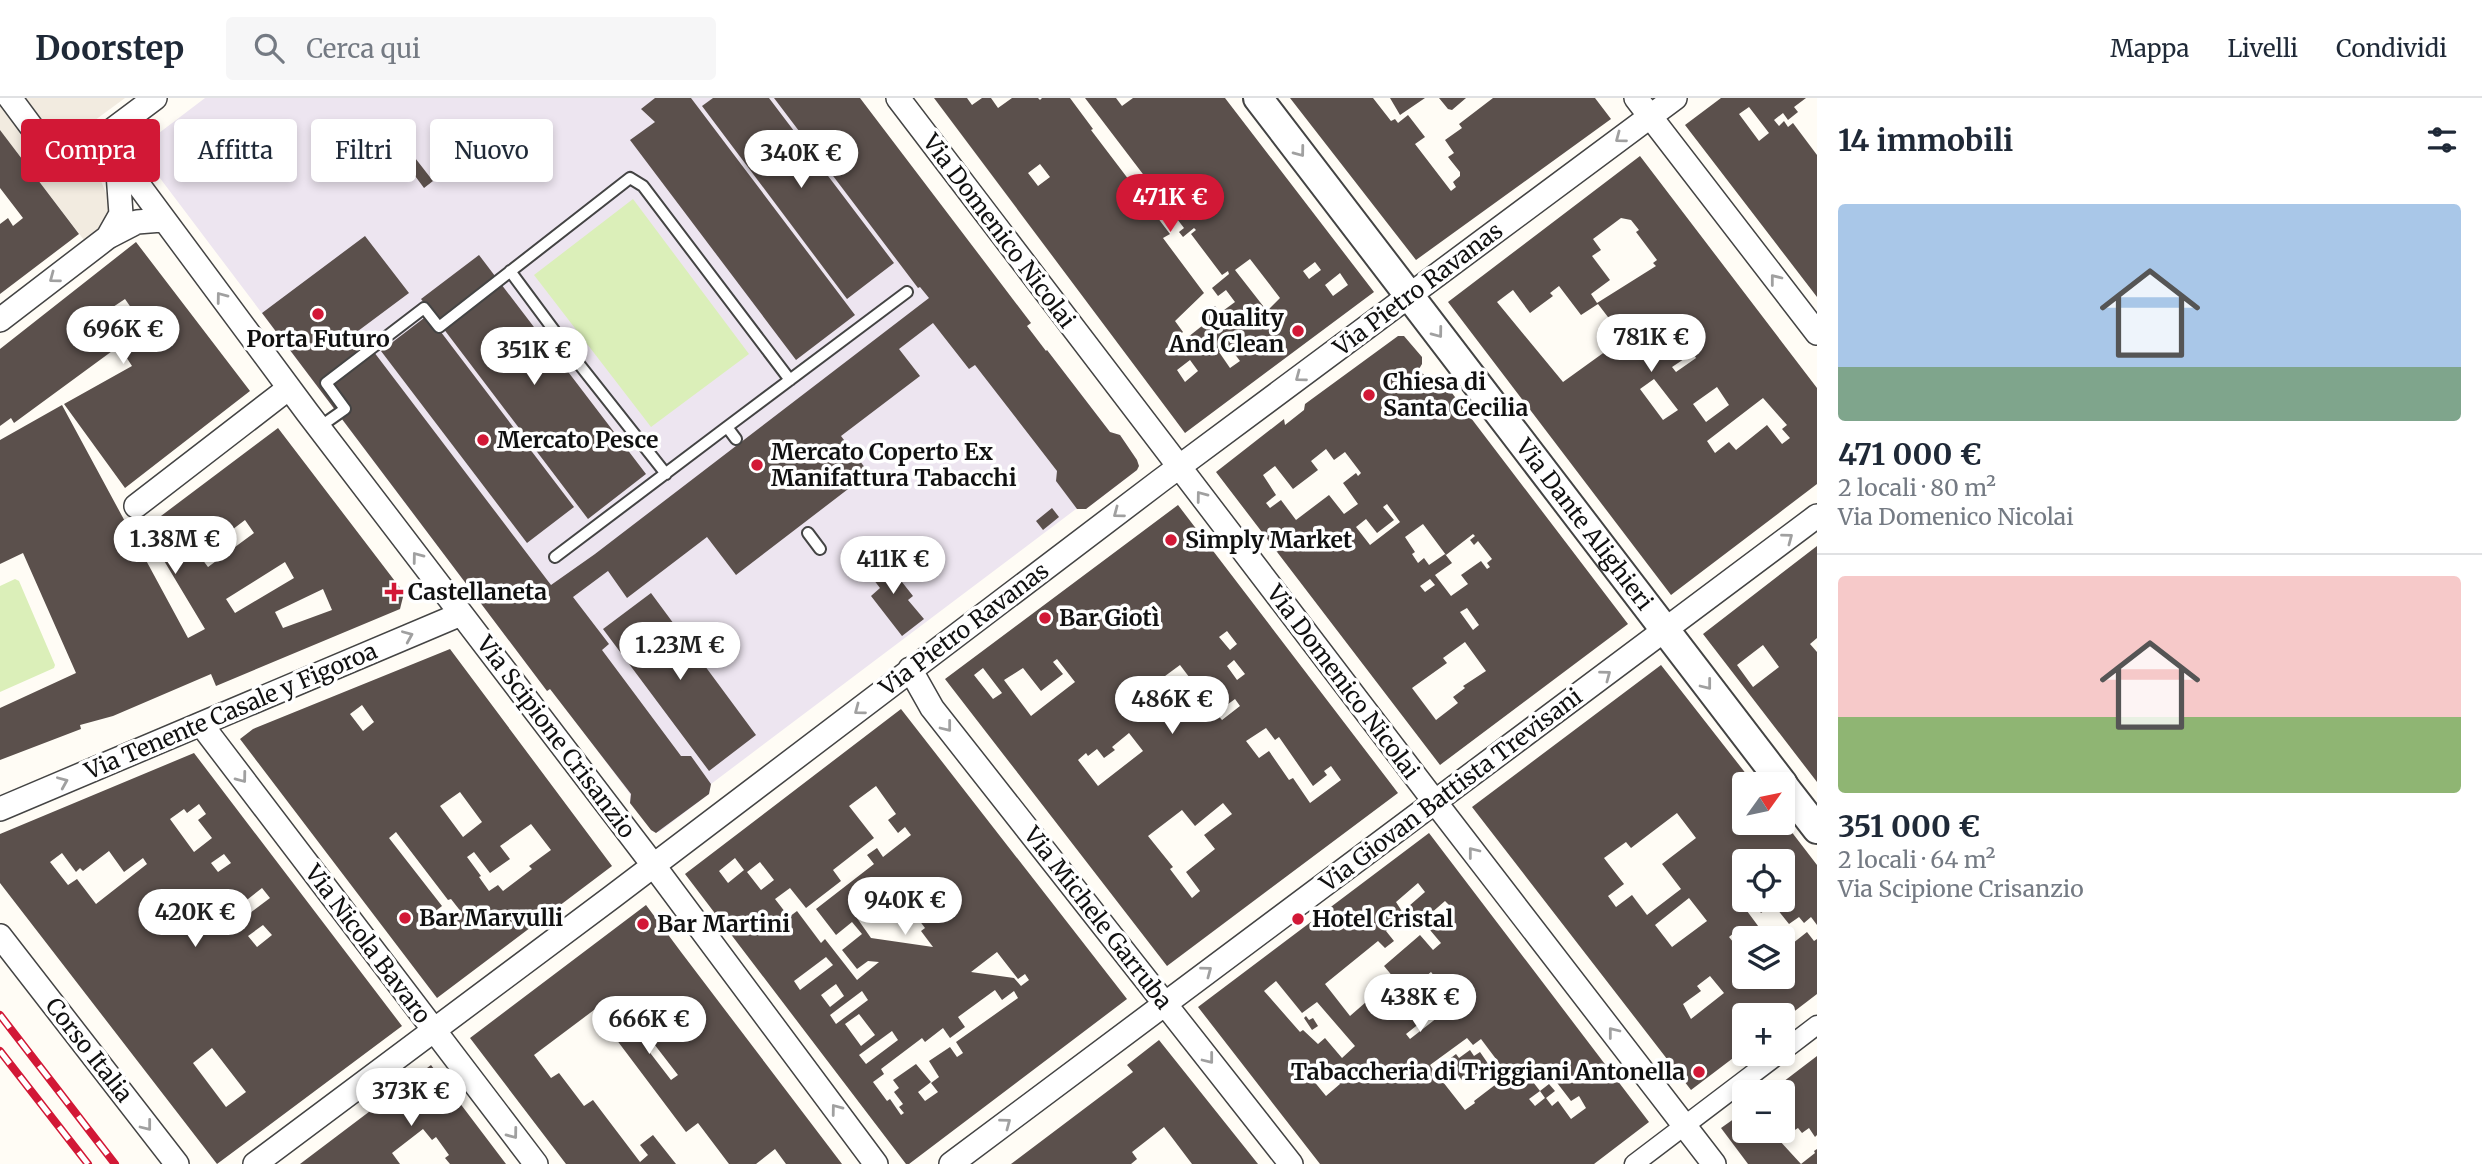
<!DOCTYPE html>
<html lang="it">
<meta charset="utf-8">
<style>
body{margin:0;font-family:Merriweather,serif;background:#f6f6f7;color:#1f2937;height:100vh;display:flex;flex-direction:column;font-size:26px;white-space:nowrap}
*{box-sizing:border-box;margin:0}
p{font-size:23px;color:#747a83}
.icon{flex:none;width:38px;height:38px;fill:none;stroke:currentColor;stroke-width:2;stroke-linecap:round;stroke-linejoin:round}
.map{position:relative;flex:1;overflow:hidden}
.drawer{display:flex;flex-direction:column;background:#fff;width:665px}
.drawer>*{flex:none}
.banner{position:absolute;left:21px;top:21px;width:665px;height:63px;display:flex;gap:14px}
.needle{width:46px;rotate:57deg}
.buttons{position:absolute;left:1732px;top:674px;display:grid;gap:14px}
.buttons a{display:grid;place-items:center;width:63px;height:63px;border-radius:7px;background:#fff;box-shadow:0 4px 10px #0003;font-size:35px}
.price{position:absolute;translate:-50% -60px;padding:0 16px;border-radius:24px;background:#fff;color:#222;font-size:23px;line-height:46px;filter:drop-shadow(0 2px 4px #0008)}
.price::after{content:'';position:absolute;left:50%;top:42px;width:21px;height:16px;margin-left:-10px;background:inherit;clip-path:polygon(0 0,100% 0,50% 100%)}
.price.current{background:#d21836;color:#fff}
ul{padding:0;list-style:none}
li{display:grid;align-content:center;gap:14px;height:371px;padding:0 21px}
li+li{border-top:2px solid #e0e1e3}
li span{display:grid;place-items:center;height:217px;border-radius:7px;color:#555}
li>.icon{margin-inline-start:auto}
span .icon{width:126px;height:126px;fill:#fffc;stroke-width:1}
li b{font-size:30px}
h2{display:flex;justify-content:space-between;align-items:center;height:84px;padding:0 21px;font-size:30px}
.tag{padding:0 24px;border-radius:7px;background:#fff;box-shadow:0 4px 10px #0003;font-size:24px;line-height:63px}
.tag.current{background:#d21836;color:#fff}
header{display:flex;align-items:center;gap:42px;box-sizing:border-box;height:98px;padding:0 35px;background:#fff;border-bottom:2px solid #e0e1e3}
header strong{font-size:33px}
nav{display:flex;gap:38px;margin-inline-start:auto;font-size:24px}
.search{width:490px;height:63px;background:#f6f6f7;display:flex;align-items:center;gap:18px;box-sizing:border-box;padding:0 24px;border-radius:7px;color:#747a83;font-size:26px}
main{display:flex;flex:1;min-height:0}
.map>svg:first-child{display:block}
</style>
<header>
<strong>Doorstep</strong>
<div class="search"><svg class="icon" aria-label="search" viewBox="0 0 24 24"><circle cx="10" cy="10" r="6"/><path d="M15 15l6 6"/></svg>Cerca qui</div>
<nav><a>Mappa</a><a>Livelli</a><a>Condividi</a></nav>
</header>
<main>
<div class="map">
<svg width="1817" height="1066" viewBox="0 0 1817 1066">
<rect width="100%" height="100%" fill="#fffcf5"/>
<path fill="#ede5f0" d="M205,0h655l185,253 2,-1 63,82 10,3 17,25v10l-51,39h-10l-365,275 -2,10 -50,38h-5l-24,-29v-9l-79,-105 -4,2 -409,-542z"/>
<path fill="#dbefb9" d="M633,101l116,155 -98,73 -117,-152z
M15,481l4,2 36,84 -1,3 -54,24v-106z"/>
<path fill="#f2ebe0" d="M0,0l37,42 54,7 1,13 14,33 3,12v18l-17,17h-8l-84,-110z
M16,0h109l-57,42 -14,-1z"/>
<path fill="#5b504c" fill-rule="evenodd" d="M655,0h36l164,217 -59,45 -166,-220 25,-18 -14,-13z
M713,0h56l125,165 -47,36 -145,-193z
M774,0h86l171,225 -4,3 19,25 1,-1 63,82 10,3 17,25 2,6 -2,4 -51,39h-9l-21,-28 1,-10 -82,-106 -6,4 -36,-46 -34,26 21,27 -79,60 28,37 -133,102 -29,-38 -80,61 -19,-27 -35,26 36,47 -7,6 79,106h10l20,28 -2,10 -53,39 -5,-3 -21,-27 1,-9 -81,-105 -3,2 -285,-378 103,-77 44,57 -51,38 193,254 44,-31 334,-256 -9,-11 -2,1z
M934,0h33l5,7 10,-7h9l7,10 14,-10h26l2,2 2,-2h28l23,31 -2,1 79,104 -7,4 41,55 -29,28 8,11 -4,3 3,4 -11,7 6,7 15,-11 -4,-5 19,-15 -5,-6 13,-10 5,7 15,-11 -9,-12 -8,6 -6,-8 17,-14 -1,-3 -6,4 -31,-41 5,-4 -2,-2 -11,9 -4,-5 5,-4 -99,-130h31l6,8 11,-8h92l149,194 -189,141zM1040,66l10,13 -12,9 -10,-13zM1250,161l30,39 -13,13 -32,-41zM1315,164l6,8 -12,9 -6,-8zM1340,175l8,12 -15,11 -8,-11zM1228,247l12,16 -10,7 -11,-16zM1190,262l8,11 -13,11 -8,-12z
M1290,0h83l18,23 4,-2 3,4 10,-8 17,22 -10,7 36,47 5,-4 -3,-5 7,-6v-4l-12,-15 6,-4 -9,-13 17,-12 -3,-4 34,-26h102l16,21 -195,141z
M1390,0h35l-25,17z
M1439,0h27l-14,12 -4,-1z
M1721,0h85l-12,9 4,5 -10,8 -5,-7 -9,7 5,6 5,-5 4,6 5,-4 24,32v142l-132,-172zM1749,9l20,26 -10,8 -20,-27z
M0,32l79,104 -79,60v-70l8,-6 5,8 10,-8 -23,-30z
M412,56l21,27 -9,7 -20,-27z
M1640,58l177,232v96l-146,111 -223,-293zM1621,120l10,2 8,10 -3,2 21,28 -4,3 3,3 -59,37 -6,-9 19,-14 -18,-24 9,-6 -8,-11zM1559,188l22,29 17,-11 26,34 -61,44 -66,-80 16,-12 17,23 23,-17 -3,-3zM1693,255l3,5 -20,14 -4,-5zM1654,281l24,31 -15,10 -23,-31zM1717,289l12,18 -23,17 -13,-18zM1763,300l24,27 -5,4 8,9 -8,6 -15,-19 -31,25 -7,-8 -14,11 -8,-12z
M136,144l114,149 -125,97 -61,-84 68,-38 -13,-20 -105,77 -3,-5 -11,8v-77zM125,201l9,13 4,-3 4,7 -31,19 -9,-13 8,-6 -3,-5z
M479,157l167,219 -58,45 -167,-220z
M428,217l146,192 -47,36 -146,-192z
M1398,238h6l18,21v7l-3,5 11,13 9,-6 189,248 -188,141 -224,-293 68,-53 1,6 19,-15 1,-6zM1326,351l8,11 11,-8 16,21 -3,3 -2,-3 -13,10 15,21 -14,10 -15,-19 -33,25 -15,-20 -11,8 -4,-5 10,-8 -13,-20 12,-9 18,23 25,-19 -7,-9zM1387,406l13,18 -30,23 -14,-18 10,-8 11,14 17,-13 -11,-13zM1423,426l23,31 27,-21 2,2 -5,4 4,5 4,-4 14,18 -5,4 3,4 -3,2 -6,-8 -20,14 7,9 -17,12 -16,-21 17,-12 -7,-9 -16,11 -5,-7 -6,5 -6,-9 3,-2 -10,-15zM1430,481l5,6 -10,7 -5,-6zM1467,510l12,17 -6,5 -13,-18zM1465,544l21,29 -23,15 2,2 -12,9 5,6 -22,17 -24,-32 35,-25 -4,-5z
M62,307l126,233 17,-9 -42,-70 -22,-28 137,-103 126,165 -4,16 -184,77 -5,-12 -98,42 -33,9 1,4 -81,31v-52l76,-35 -53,-120 -23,11v-124zM245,422l9,13 -46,34 -9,-12zM285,464l9,16 -59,35 -9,-14zM323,491l9,21 -49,18 -8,-16z
M1178,407l220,288 -231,173 -222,-287zM1227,533l10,13 -7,6 -11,-13zM1057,561l18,23 -44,34 -27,-36 19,-12 18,23 22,-17 -10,-12zM1234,562l11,14 -8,6 -10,-14zM1180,567l28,37 -18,14 -29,-37zM983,570l19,25 -9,6 -19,-24zM1235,601l5,7 -18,14 -6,-7zM1266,630l9,12 4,-3 34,49 14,-11 -3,-4 7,-5 10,14 -31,23 -17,-25 -4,2 -20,-29 -10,7 -13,-17zM1129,635l14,18 -45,35 -20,-26 8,-7 2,3 9,-7 7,9 11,-8 -3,-3zM1223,705l9,11 -28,21 11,14 -29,23 14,19 -8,7 -22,-29 3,-2 -25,-31 34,-26 13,16z
M1052,410l7,9 -16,13 -7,-9z
M1817,448v92l-7,6 7,8v130l-114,-148zM1763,547l16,22 -26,20 -16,-22z
M880,456l33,42 -5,4 16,19 -22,17 -31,-40 9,-8 -16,-21z
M651,495l105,142 -47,36 -106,-142z
M450,551l162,217 -175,132 -197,-259 13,-10zM362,607l12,17 -11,9 -13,-17zM460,694l22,30 -19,15 -23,-31zM531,726l20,26 -22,16 3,3 -29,22 -5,-6 -9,6 -10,-14 2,-1 -14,-19 7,-5 16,21 20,-14 -10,-13zM396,734l52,68 3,-1 11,14 -10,7 -3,-3 -14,10 -7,-10 14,-11 -53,-68z
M1661,567l93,119h-9v38h39l33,43v60l-6,-8 -7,6 -5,-6 -10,7 -16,-20 -12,9 -6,-8 -8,6 20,27h-22v4l-9,-11 -7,6 13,16 3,-2v25h38v-25l24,-19 7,9 3,-2v55l-34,26v-5h-38v34l-54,41 -219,-283zM1677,715l19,25 -34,26 19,25 -34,26 -15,-20 -16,12 -8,-11 16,-12 -20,-26 22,-16 5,6zM1745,763h38v39h-38zM1689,800l18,23 -35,26 -17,-22zM1710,878l14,17 -33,26 -8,-15 18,-13 -4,-5z
M901,611l226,290 -218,165h-3l-221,-290zM876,688l20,28 -8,6 10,13 7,-6 6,8 -28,22 -6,-9 -10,7 7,9 -58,45 20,26 16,-13 10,12 -20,16 15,19 11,-8 11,1 -22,18 -32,-41 -4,4 -24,-32 -8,6 -14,-18 15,-11 16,20 35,-27 -8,-11 41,-32 -25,-32zM735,760l9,12 -16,13 -9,-12zM760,764l14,18 -13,10 -14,-18zM890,796l4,5 6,-4 25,33 -4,3 12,16 -62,-9 -14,-20zM997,854l21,27 7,-5 4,6 -8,6 -7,-8 -43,-6zM826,859l7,8 -33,25 -6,-9zM836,886l8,12 -14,11 -9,-12zM995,892l7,10 12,-9 4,7 -62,44 7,11 -6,4 -7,-10 -21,14 10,16 -8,6 7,9 -13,9 -7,-9 13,-10 -15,-18 -23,16 6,8 -5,4 9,12 -4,3 5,6 -3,2 -11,-16 -3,2 -14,-19 11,-8 -3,-5 41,-31 3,4 18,-14 7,10 15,-11 -7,-10zM862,893l6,9 -32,24 -6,-9zM859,916l16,21 -14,11 -16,-22zM892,933l6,9 -32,24 -7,-9z
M194,655l208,273 -185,138 -217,-281v-49zM199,706l7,10 -8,6 14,18 -18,14 -24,-33 14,-10 3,4zM109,753l15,21 19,-14 4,6 -51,40 -19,-25 -9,6 -18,-23 12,-9 14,19 4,-4 3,3zM224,756l7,9 -13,9 -7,-9zM262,790l8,10 -20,15 -7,-10zM263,827l9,10 -15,12 -9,-11zM212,950l34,44 -20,15 -33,-44z
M1429,735l220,289 -55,42h-274l-122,-157zM1418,785l7,9 -16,14 13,15 23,-20 8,8 -23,21 11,13 -8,7 -13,-15 -36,31 25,30 -19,17 -16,-18 -24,21 -25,-32 53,-43 7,7 9,-7 -8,-10 19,-15 -9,-14zM1431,874l25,31 -46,36 -4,-5 33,-26 -20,-26zM1276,883l26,32 15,-11 38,44 -13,12 -17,-20 -7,6 -15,-14 -3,2 -36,-41zM1467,940l6,7 8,-6 27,36 -34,26 1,2 -10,7 -22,-28 13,-10 8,11 25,-18 -9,-13 -6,4 -4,-6 -11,8 -3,-4 -22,17 -4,-6zM1323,964l17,22 -14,12 -18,-22zM1548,973l23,30 8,-5 7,12 -15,11 -13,-18 -6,5 -6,-8 9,-7 -6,-7 -9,7 5,7 -10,8 -6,-7 11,-8 -7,-9z
M646,807l35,47 161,212h-56l-11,-15 -19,15h-27l-31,-41 -12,9 -70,-93 15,-11 40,52 7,-5 -47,-61 -21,17 -16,-21 -60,45 17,23 8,-5 25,33 9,-6 47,62 8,-7 -8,-10 13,-10 23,29h-110l-96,-126z
M1306,918l3,4 4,-2 5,8 -6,4 -8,-12z
M1159,942l99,124h-66l-28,-37 -32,25 5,7 -6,5h-120l122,-92 -6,-7z
M1817,958v79l-2,2 -6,-9 -7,5 -4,-5 -19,12 22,24h-53l-27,-36 24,-17v19h38v-38h-13z
M431,967l75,99h-56l-5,-6 4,-3 -13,-18 -4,3 -9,-11 -31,24 8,11h-100z
M1817,1051v15h-16l14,-11 -1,-2z"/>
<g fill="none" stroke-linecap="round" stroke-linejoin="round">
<defs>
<path id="service" d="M510,173l69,93 87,110
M318,330l27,-19 -19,-26 98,-75 15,19 191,-149 13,8 147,194
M736,341l-9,-12 180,-135
M808,435l12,16
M555,459l172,-130"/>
<path id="pedestrian" d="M1783,953l34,-26
M1634,1066l145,-110"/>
<path id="minor" d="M10,0l29,39 10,7 15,3 22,-10h17
M898,0l537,704 279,362
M1636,0l181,235
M103,39l204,275 347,454 222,298
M103,39l52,-39
M108,139l13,-23 -4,-55
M0,222l108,-83 29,-15 25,-2
M136,408l153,-118
M910,571l22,39 359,456
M201,626l335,440
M0,711l461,-195
M0,838l177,228
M255,1066l357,-267 548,-416 515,-383
M951,1066l866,-648"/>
<g id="tertiary">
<path id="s1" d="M1258,0l525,686"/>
<path d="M1783,687l34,44"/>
</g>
</defs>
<use href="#service" stroke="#444" stroke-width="14"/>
<use href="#pedestrian" stroke="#444" stroke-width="21"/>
<use href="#minor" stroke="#444" stroke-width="26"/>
<use href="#tertiary" stroke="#444" stroke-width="32"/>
<use href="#service" stroke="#fff" stroke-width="10"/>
<use href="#pedestrian" stroke="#fff" stroke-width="18"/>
<use href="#minor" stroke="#fff" stroke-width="23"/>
<use href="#tertiary" stroke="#fff" stroke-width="28"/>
<defs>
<path id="rail" d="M0,917l115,149
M0,953l88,113"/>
</defs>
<use href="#rail" stroke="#d21836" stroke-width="8"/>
<use href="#rail" stroke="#fff" stroke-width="5" stroke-dasharray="16" stroke-linecap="butt"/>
</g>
<defs><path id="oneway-chevron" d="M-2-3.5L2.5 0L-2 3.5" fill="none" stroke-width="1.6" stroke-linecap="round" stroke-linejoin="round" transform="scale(1.75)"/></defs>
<g stroke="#a0a0a0">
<use href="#oneway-chevron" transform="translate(1620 40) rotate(143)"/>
<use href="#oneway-chevron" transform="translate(1300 54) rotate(53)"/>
<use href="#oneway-chevron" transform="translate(54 180) rotate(143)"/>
<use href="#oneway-chevron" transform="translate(1775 181) rotate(-128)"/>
<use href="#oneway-chevron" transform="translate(221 199) rotate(-127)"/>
<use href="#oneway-chevron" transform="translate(1438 235) rotate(53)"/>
<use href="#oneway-chevron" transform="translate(1300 279) rotate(143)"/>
<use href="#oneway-chevron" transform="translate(1201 398) rotate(-127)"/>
<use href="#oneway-chevron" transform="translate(1118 415) rotate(143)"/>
<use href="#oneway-chevron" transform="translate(1788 440) rotate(-37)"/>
<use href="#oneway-chevron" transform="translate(417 459) rotate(-127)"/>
<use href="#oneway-chevron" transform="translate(408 538) rotate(-23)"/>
<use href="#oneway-chevron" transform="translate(1606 577) rotate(-37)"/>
<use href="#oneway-chevron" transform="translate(1707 587) rotate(52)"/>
<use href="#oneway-chevron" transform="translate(859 612) rotate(143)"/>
<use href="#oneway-chevron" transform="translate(947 629) rotate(52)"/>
<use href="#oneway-chevron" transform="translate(242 680) rotate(53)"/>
<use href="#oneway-chevron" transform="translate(63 684) rotate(-23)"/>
<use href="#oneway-chevron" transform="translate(1473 754) rotate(-128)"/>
<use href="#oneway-chevron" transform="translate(1207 873) rotate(-37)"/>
<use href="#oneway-chevron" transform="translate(1613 934) rotate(-128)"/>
<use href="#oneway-chevron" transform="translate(1209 961) rotate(52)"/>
<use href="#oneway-chevron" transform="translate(836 1011) rotate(-127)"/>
<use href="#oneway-chevron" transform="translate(1006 1025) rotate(-37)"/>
<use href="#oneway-chevron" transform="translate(147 1028) rotate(52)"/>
<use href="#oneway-chevron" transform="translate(513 1036) rotate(53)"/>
</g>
<g fill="#d21836" stroke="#fff" stroke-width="2.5">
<circle cx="318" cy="216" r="7"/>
<circle cx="1298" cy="233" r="7"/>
<circle cx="1369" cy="297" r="7"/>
<circle cx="483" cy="342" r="7"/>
<circle cx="757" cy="367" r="7"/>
<circle cx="1171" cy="442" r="7"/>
<path d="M390.5 483.5h7v7h7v7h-7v7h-7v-7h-7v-7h7z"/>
<circle cx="1045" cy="520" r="7"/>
<circle cx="405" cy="820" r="7"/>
<circle cx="1298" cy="821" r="7"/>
<circle cx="643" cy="826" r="7"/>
<circle cx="1699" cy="974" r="7"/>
</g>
<g text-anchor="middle" stroke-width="7" stroke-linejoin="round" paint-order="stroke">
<g font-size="23" fill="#111" stroke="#fff">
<text transform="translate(999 133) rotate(53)" y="8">Via Domenico Nicolai</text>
<text transform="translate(1418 191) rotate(-37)" y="8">Via Pietro Ravanas</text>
<text dy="8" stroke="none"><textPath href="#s1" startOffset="537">Via Dante Alighieri</textPath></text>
<text transform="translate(964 531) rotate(-37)" y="8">Via Pietro Ravanas</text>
<text transform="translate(1343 584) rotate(53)" y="8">Via Domenico Nicolai</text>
<text transform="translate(231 613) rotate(-23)" y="8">Via Tenente Casale y Figoroa</text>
<text transform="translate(556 639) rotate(53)" y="8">Via Scipione Crisanzio</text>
<text transform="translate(1451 692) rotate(-37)" y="8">Via Giovan Battista Trevisani</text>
<text transform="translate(1098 820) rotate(52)" y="8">Via Michele Garruba</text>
<text transform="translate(368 846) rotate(53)" y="8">Via Nicola Bavaro</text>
<text transform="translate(89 952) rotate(52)" y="8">Corso Italia</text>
</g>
<g font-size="23" font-weight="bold" fill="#111" stroke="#fff" text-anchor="start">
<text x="1284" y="228" text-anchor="end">Quality<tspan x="1284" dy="26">And Clean</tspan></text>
<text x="318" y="249" text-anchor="middle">Porta Futuro</text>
<text x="1383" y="292">Chiesa di<tspan x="1383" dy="26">Santa Cecilia</tspan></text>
<text x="497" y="350">Mercato Pesce</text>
<text x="771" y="362">Mercato Coperto Ex<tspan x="771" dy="26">Manifattura Tabacchi</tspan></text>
<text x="1185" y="450">Simply Market</text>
<text x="408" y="502">Castellaneta</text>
<text x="1059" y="528">Bar Giotì</text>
<text x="419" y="828">Bar Marvulli</text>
<text x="1312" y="829">Hotel Cristal</text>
<text x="657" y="834">Bar Martini</text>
<text x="1685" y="982" text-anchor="end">Tabaccheria di Triggiani Antonella</text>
</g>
</g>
</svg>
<div class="buttons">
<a><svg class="needle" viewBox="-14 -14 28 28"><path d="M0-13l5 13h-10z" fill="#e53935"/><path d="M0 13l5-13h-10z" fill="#747a83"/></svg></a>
<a><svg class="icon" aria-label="locate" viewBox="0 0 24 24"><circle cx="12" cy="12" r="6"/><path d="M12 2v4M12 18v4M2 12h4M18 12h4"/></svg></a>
<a><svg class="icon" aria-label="layers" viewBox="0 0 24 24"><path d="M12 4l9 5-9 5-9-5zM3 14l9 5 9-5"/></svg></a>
<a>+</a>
<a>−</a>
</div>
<b class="price" style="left:801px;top:92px">340K €</b>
<b class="price current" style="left:1170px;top:136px">471K €</b>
<b class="price" style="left:123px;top:268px">696K €</b>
<b class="price" style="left:1651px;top:276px">781K €</b>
<b class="price" style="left:534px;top:289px">351K €</b>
<b class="price" style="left:175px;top:478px">1.38M €</b>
<b class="price" style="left:893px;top:498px">411K €</b>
<b class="price" style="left:680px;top:584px">1.23M €</b>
<b class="price" style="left:1172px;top:638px">486K €</b>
<b class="price" style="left:905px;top:839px">940K €</b>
<b class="price" style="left:195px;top:851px">420K €</b>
<b class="price" style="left:1420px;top:936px">438K €</b>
<b class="price" style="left:649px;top:958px">666K €</b>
<b class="price" style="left:411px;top:1030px">373K €</b>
<div class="banner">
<a class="tag current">Compra</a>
<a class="tag">Affitta</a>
<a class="tag">Filtri</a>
<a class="tag">Nuovo</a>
</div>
</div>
<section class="drawer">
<h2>14 immobili<svg class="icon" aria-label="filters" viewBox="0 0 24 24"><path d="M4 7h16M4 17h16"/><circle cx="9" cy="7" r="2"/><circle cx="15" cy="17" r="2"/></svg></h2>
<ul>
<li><span style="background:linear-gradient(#a9c7e8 75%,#7fa58c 0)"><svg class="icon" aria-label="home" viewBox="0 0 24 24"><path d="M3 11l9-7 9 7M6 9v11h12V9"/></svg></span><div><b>471 000 €</b><p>2 locali · 80 m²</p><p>Via Domenico Nicolai</p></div></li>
<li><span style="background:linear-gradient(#f6c9c9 65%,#8fb573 0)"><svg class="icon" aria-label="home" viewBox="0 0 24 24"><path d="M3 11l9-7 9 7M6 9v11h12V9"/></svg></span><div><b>351 000 €</b><p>2 locali · 64 m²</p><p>Via Scipione Crisanzio</p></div></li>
</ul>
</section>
</main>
